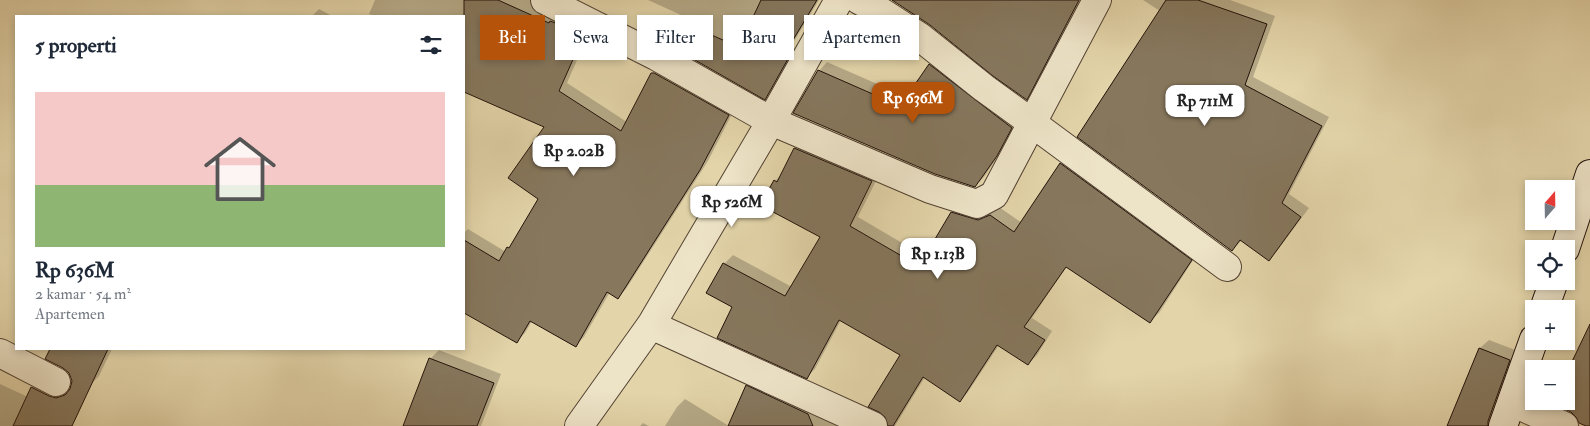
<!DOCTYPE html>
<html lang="id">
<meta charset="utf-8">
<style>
body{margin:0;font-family:"IM FELL Double Pica",serif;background:#f2f2f3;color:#1f2937;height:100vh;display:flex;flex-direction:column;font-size:19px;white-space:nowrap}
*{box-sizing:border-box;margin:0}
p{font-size:16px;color:#747a83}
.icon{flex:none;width:28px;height:28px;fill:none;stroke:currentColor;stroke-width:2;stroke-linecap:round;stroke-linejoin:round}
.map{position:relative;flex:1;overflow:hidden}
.panel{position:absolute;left:15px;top:15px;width:450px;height:335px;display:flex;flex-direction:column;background:#fff;border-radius:0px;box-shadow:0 2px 8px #0003}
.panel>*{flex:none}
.guide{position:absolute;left:480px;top:15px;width:475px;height:45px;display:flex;gap:10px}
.needle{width:32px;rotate:20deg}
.controls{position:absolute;left:1525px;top:180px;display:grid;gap:10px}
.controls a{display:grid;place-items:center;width:50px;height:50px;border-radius:0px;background:#fff;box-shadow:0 2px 8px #0003;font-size:25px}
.price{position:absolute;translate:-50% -42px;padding:0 11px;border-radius:10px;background:#fff;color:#222;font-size:16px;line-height:32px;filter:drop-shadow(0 1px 2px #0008)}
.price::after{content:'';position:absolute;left:50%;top:30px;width:15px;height:11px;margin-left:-8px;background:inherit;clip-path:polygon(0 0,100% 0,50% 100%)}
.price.selected{background:#b45309;color:#fff}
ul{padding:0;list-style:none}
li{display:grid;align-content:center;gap:10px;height:265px;padding:0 20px}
li span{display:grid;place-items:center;height:155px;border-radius:0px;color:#555}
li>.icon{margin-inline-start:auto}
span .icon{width:90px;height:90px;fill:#fffc;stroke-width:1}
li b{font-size:21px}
h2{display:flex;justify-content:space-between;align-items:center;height:60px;padding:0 20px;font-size:21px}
.chip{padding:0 18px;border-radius:0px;background:#fff;box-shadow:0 2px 8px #0003;font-size:18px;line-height:45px}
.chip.selected{background:#b45309;color:#fff}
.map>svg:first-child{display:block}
</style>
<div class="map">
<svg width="1590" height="426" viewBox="0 0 1590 426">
<rect width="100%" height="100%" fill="#e3d4a9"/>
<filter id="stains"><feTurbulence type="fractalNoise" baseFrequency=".004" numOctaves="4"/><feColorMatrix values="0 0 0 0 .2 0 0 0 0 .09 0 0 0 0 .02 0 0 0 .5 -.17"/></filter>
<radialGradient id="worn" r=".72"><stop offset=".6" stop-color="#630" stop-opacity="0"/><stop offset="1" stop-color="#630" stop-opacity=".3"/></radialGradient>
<path fill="#0003" d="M375,0h165l51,28 -24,55 60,39 25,-49 9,-8 75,41 -28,55 -82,128 -8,8 -8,-5 -26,45 -8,8 -44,-24 -7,12 -8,8 -53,-35v-73l4,-4 38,23 8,-10 26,-43 6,-72 -82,-37v-23l5,-12 -5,-2v-37h-89l-6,-2z
M648,0h171l-28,46 5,3 -23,41 -8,8 -97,-54 13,-29z
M894,0h188l-47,90 -9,8 -96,-74z
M1143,0h87l45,16 -22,61 76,40 -40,77 20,14 -32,43 -8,8 -27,-19 -10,10 -72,-239z
M319,9l13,7h-20z
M939,56l81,63 -15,27 -21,31 -9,9 -156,-115 8,-9 80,35 23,-32z
M803,140l77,33 -22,44 68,40 26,-44 8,-9 39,3 23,16 39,-59 8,-9 130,96 -40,62 -9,8 -83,-55 -35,52 20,13 -15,24 -9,9 -29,-19 -31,47 -8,9 -35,-24 -30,49h-6l13,-71 -61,-35 -26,49 -8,8 -73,-70 -10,-43 9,-9 59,32 30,-50 -47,-56 9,-9 11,-24z
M1489,340l29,11 -20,75h-50l32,-78z
M51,349h61l-13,27 -9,9 -24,41h-66v-42l28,13 4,-9 9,-9 25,10 6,-1 1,-7 -3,-9 -6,-5 -17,-9z
M439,350l62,24 -20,52h-76l25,-67z
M1546,366l7,3h-9z
M756,378l103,48h-130l18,-40z
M685,399l44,27h-64l12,-19z
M643,423l6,3h-9z"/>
<path fill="#86775d" stroke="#22120a" d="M464,0h34l51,23 1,-2 8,3 25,13 -24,54 62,40 30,-58h3l75,42 -29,55 -82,129 -11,-7 -31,55 -46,-26 -13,22 -53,-30v-73l35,21 8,-14 2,1 29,-49 -30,-21 36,-51 -80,-35z
M761,0h56l-33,55 5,2 -24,43 -98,-56 10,-24 62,27z
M892,0h187l-52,100 -34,-24 -63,-51z
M1166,0h32l69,24 -22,61 77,41 -40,77 19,14 -32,44 -29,-21 -8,11 -155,-114z
M929,64l83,64 -15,28 -22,31 -40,-13 -142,-61 25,-43 82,36z
M794,148l78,33 -22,45 69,40 32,-54 27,8 12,-5 24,17 46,-69 132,97 -42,63 -84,-56 -42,60 21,13 -17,25 -31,-20 -37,57 -37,-25 -30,49h-5l-3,-9 -6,-5 -11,-5 32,-52 -61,-35 -32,59 -90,-41 15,-31 -26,-14 17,-30 62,33 35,-59 -60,-32 14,-25 3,2z
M1590,324v102h-4l-7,-3 -3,-6 -5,-5 -23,-11h18v-27z
M1479,348l31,12 -22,61v5h-41z
M50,349h58l-36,77h-59l18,-39 18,9 7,2 9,-3 5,-6 2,-8 -3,-8 -6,-5 -18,-9z
M429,358l65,25 -17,43h-74z
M746,385l62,29 5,12h-85z"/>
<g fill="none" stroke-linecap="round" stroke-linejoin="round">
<defs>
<path id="street" d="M545,0l111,56 115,65 159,68 47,15 17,-9 38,-72 -48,-35 -64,-51 -37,-24 -24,-13
M1097,0l-65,123 195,144
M651,325l222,101
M0,353l56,29
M1512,402l52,24
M579,426l72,-101 120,-204 68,-121"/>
<path id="secondary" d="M1565,249l25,-75
M1544,309l10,-28
M1503,426l31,-87"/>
</defs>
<use href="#street" stroke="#524232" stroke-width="30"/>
<use href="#secondary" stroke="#22120a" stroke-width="30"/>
<use href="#street" stroke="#ede3c7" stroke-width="28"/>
<use href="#secondary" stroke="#ede3c7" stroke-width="28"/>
</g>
<rect width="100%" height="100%" filter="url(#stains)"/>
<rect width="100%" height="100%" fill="url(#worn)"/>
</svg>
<div class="controls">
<a><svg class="needle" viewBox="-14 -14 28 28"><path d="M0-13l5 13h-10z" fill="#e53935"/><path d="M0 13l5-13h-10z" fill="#747a83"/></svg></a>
<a><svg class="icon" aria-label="locate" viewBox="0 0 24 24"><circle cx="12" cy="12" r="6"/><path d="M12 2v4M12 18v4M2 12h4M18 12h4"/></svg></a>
<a>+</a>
<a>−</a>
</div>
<b class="price selected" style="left:913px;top:124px">Rp 636M</b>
<b class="price" style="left:1205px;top:127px">Rp 711M</b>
<b class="price" style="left:574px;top:177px">Rp 2.02B</b>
<b class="price" style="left:732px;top:228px">Rp 526M</b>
<b class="price" style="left:938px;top:280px">Rp 1.13B</b>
<div class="guide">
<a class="chip selected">Beli</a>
<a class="chip">Sewa</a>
<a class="chip">Filter</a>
<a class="chip">Baru</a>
<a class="chip">Apartemen</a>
</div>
<section class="panel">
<h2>5 properti<svg class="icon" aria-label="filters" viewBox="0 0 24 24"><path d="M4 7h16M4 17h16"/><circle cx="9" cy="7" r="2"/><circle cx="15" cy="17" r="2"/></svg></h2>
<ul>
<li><span style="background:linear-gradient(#f6c9c9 60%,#8fb573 0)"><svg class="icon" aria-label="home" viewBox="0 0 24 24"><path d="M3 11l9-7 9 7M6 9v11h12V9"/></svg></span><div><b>Rp 636M</b><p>2 kamar · 54 m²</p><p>Apartemen</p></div></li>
</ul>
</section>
</div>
